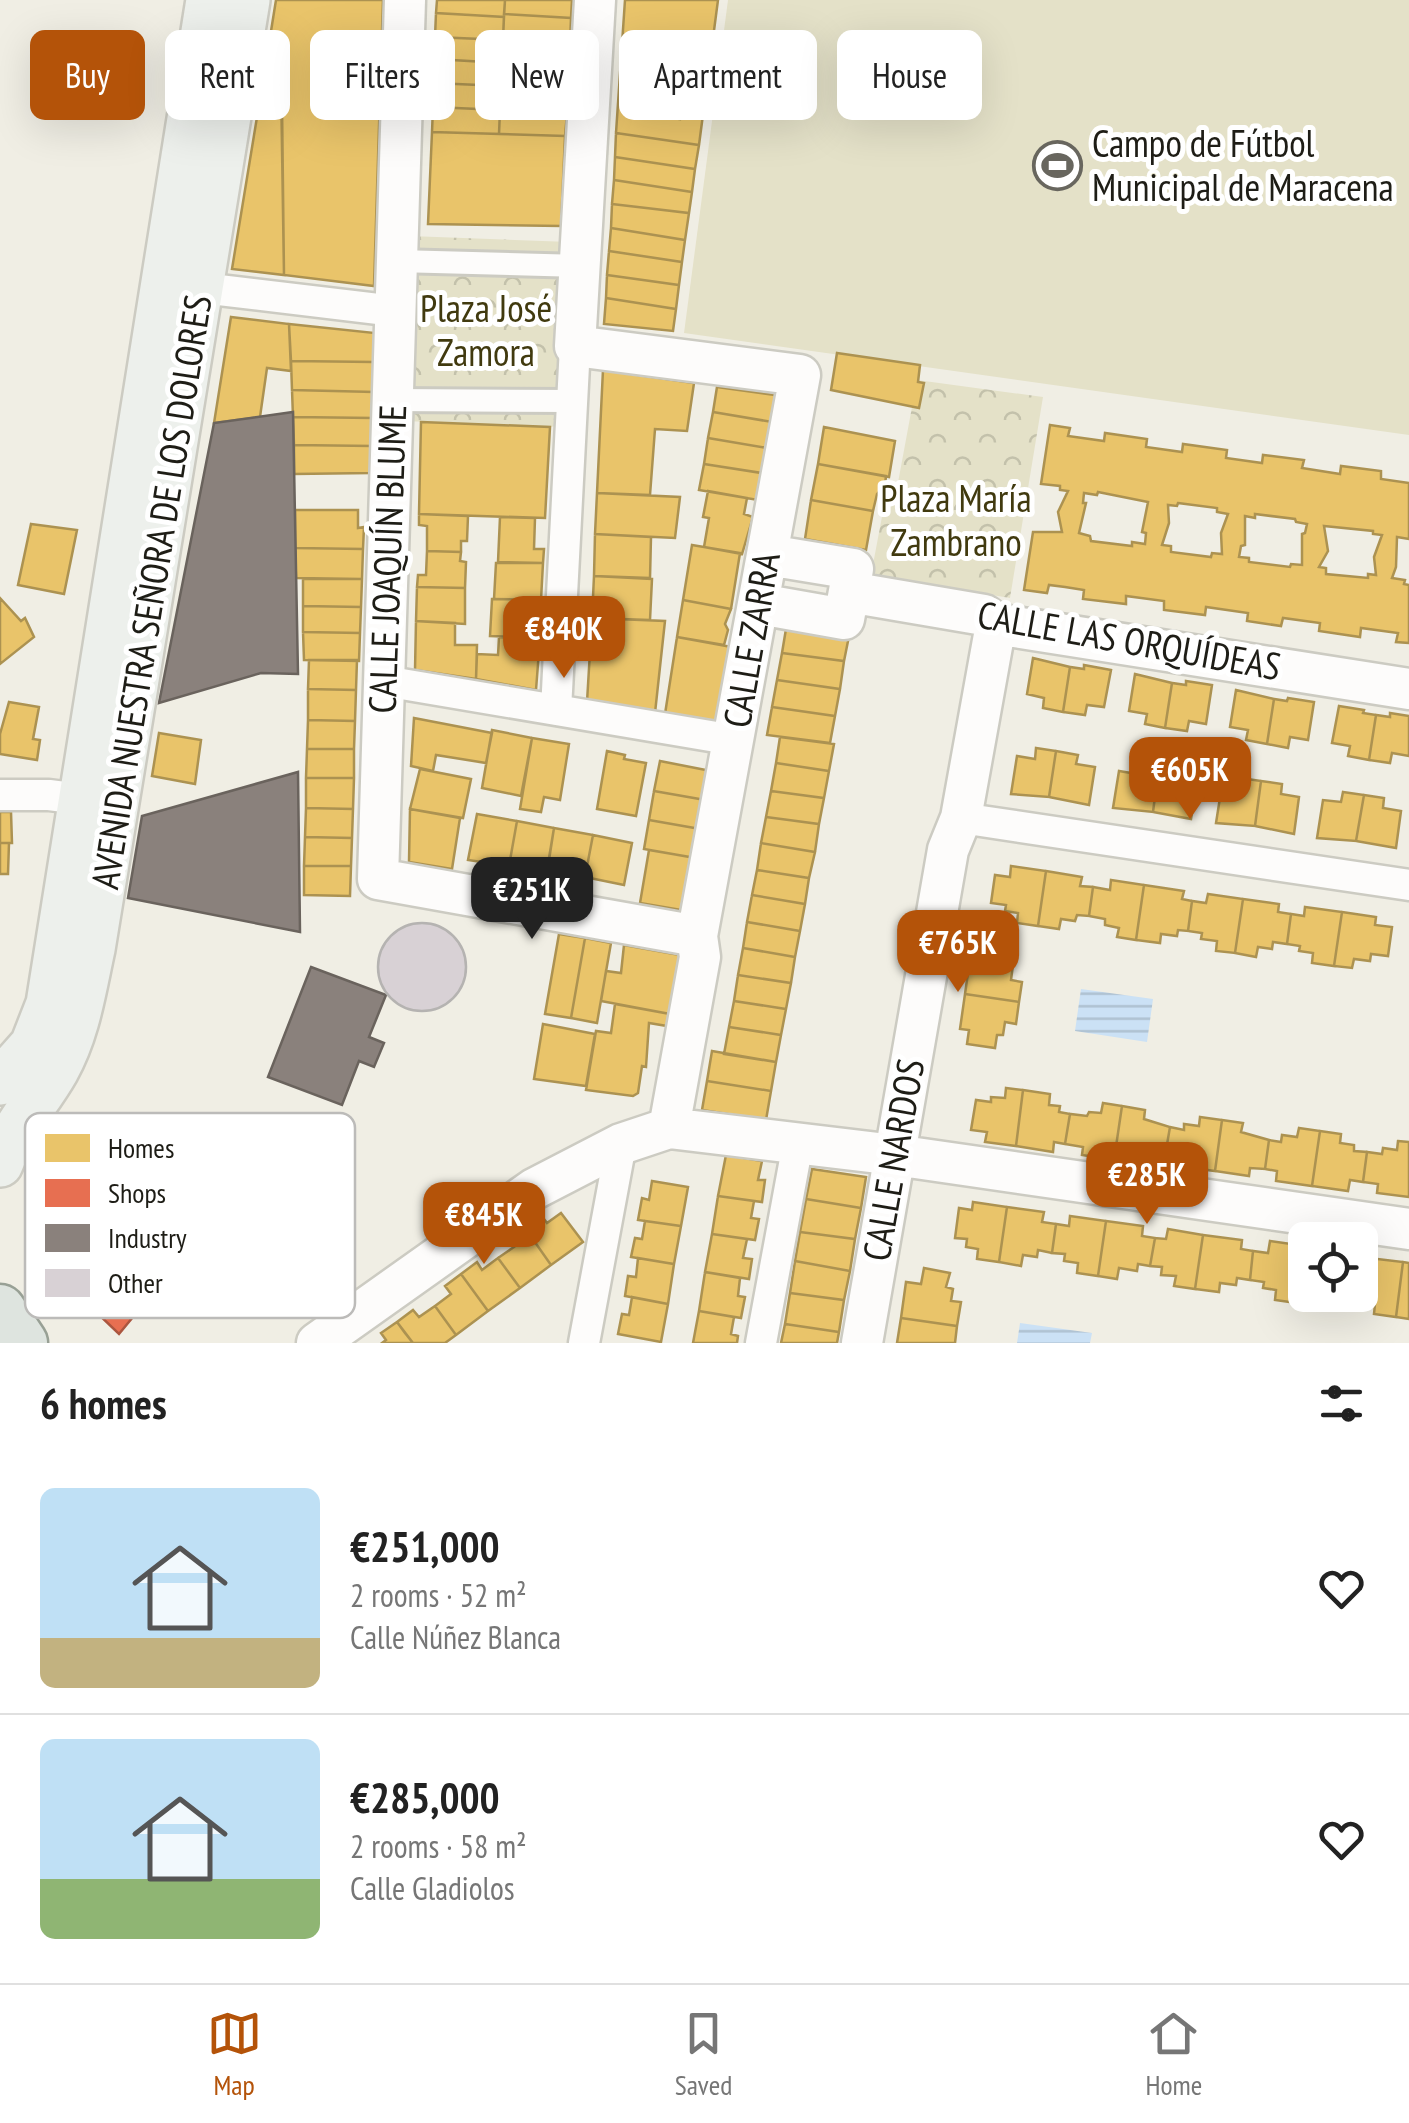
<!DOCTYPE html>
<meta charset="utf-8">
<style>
body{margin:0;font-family:"PT Sans Narrow",sans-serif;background:#f6f6f6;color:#222;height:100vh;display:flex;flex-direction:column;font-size:38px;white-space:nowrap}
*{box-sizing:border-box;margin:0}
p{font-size:32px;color:#767676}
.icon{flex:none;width:55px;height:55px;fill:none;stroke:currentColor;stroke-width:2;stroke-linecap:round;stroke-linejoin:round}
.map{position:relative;height:1343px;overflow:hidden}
.details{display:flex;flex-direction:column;background:#fff;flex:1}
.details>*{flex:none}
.hud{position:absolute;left:30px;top:30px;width:1350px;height:90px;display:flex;gap:20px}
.fabs{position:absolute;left:1288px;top:1222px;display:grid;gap:20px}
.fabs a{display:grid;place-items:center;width:90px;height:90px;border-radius:15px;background:#fff;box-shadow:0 10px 40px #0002;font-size:50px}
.price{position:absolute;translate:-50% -85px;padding:0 22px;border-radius:20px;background:#b45309;color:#fff;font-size:32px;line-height:65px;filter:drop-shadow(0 2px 5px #0008)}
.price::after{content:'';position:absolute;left:50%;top:60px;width:30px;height:22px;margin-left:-15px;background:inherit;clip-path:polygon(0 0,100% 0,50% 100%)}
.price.selected{background:#222;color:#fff}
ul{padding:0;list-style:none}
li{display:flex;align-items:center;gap:30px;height:250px;padding:0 40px}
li+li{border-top:2px solid #e0e0e0}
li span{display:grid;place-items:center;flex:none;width:280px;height:200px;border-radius:15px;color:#555}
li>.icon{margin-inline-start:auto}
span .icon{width:120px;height:120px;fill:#fffc;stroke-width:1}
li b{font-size:42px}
h2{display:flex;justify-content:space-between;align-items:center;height:120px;padding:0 40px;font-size:42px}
.tag{padding:0 35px;border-radius:15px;background:#fff;box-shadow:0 10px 40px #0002;font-size:35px;line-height:90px}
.tag.selected{background:#b45309;color:#fff}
.tab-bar{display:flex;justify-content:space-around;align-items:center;height:140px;border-top:2px solid #e0e0e0;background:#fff;font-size:28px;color:#767676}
.tab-bar a{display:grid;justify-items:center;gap:5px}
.tab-bar .selected{color:#b45309}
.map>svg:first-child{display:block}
</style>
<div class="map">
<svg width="1409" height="1343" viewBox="0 0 1409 1343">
<defs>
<pattern id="park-crowns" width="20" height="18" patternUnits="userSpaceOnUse" patternTransform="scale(2.5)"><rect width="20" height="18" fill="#e4e1c8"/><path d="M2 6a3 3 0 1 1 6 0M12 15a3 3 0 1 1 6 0" fill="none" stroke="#c3c1ab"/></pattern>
<pattern id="water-rules" width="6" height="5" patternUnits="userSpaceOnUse" patternTransform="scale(2.5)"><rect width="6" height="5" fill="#cbe1f5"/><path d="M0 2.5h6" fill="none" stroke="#aec1d1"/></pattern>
</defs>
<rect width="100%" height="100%" fill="#f0eee4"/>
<path fill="url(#park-crowns)" d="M410,236l160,6 -8,185 -159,-6z
M917,380l126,17 -33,201 -139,-23 13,-69 13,-18z"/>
<path fill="#e4e1c8" d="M728,0h681v435l-725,-102z"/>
<path fill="url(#water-rules)" d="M1081,989l72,10 -6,43 -72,-11z
M1020,1323l72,10 -2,10h-73z"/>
<path fill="#e9c46a" stroke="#ac9251" stroke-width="2.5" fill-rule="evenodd" d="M276,0h107l-9,286 -90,-11 -3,-192 -18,-2z
M437,0h68l-1,17 -68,-4z
M505,0h67l-1,18 -67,-4z
M625,0h93l-19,145 -83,-12zM675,36l17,2 -2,17 -16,-3zM667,100l16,2 -3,17 -15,-2z
M436,13l68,4 -1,23 -68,-3z
M504,14l67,4 -1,25 -67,-3z
M435,37l68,3 -1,23 -67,-4z
M503,40l67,3 -1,24 -67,-4z
M435,59l67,4 -1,23 -67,-3z
M502,63l67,4 -2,23 -66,-4z
M434,83l67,3 -1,24 -67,-3z
M501,86l66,4v24l-67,-4z
M260,99l22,4 2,172 -52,-6z
M433,107l67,3 -1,24 -67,-2z
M500,110l67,4 -2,22 -66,-2z
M432,132l133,4 -4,90 -133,-2z
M616,133l83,12 -4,24 -80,-12z
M615,157l80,12 -3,23 -78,-12z
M614,180l78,12 -3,21 -77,-9z
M612,204l77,9 -4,27 -74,-12z
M611,228l74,12 -3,22 -73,-11z
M609,251l73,11 -3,23 -72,-10z
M607,275l72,10 -3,24 -70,-11z
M606,298l70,11 -3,22 -69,-7z
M231,317l58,7 2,47 -24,-3 -7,49 -46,6z
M289,324l86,9 -1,29 -83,-1z
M837,353l83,12 -2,17 6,1 -5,25 -88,-18z
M291,361l83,1v30l-82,-2z
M603,370l91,13 -7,48 -32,-2 -5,66 -53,-2z
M717,387l65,9 -4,27 -65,-11z
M292,390l82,2 -1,26 -80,-1z
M713,412l65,11 -5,26 -65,-11z
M293,417l80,1 -1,28 -78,-1z
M421,422l129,5 -5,91 -126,-4z
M1050,425l20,3 -2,8 36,5 1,-8 42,6 -1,8 36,5 1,-8 44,6 -1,8 36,5 1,-8 41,5 -2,8 38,6 1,-8 40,5v8l28,4v56l-12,-2 -1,30 -4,11 13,2 -1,4 5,1v58l-13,-1 2,-9 -37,-5 -1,9 -41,-6 1,-8 -37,-5 -2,8 -34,-5 1,-8 -42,-6 -1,8 -41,-5v-9l-38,-5v8l-43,-5 1,-9 -19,-3 -16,-2 -2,8 -23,-3 9,-58h29l-4,-20 10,-21 -8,-1v-4l-19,-2zM1098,492l50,10 -6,30 4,1 -1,11 -13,-2v4l-41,-5 -1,-5 -11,-3 7,-30h-3l1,-10 13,2zM1178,503l39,5v4l11,2 -7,19 1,21 -10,-1 -1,4 -40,-5v-6l-9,-1 7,-22 -1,-18 9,1zM1255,514l40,5 1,3 11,2 -2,9 -3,1v31l-11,-1 -1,3 -41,-5v-4l-10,-1 2,-11 4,-1v-29l10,2zM1324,526l49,5v3l9,1 -8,22 2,18 -8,-1v4l-42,-4v-6l-7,-1 9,-16z
M824,427l71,14 -6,36 -71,-13z
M708,438l65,11 -5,25 -64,-10z
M294,445l78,1 -1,27 -77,1z
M704,464l64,10 -4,27 -65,-11z
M818,464l68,12 -1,9 -8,9 -4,17 -62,-11z
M708,491l39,7 -3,16 9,3 -11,37 -38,-7 5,-29 -6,-1z
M597,493l83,4 -5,41 -80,-4z
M811,500l62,11 -7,39 -61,-11z
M295,510h63v18l6,-1 -1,22 -68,-1z
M419,514l49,2 -1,25h-6v11l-34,-1v-25l-8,-1z
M500,517l35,1 -1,31h10l-1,14 -45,-1z
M31,524l46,6 -13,64 -46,-9z
M595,534l56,3 -1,41 -56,-2z
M692,545l48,8 -9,56 -48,-9z
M295,548l68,1 -1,30 -66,-1z
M427,551l34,1 -1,9 6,1 -1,26 -48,-1 1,-12h8z
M496,563h47l-2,37 -47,-1z
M594,576l58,3 -2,41 -58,-2z
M303,579h59l-1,28 -58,-1z
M417,587l48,1v36l-49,-3z
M0,598l21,23 4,-3 9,19 -34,27z
M492,599l49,1 -1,38 -50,-2z
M683,600l48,9 -6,15 3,6 -4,15 -47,-8z
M303,606l58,1 -1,26 -57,-1z
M592,618l73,3 -10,92 -68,-11z
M416,621l39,2v22h22l-1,34 -61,-9z
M787,623l63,8 -6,30 -62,-8z
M303,632l57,1 -1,28 -55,-1z
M499,637l41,1 -4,52 -60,-11 1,-25 21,1z
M677,637l60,11 -13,75 -59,-9z
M782,653l62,8 -4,28 -63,-9z
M1033,658l37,9 -7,45 -20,-4 1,-10 -17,-4z
M309,660h48l-1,30 -48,-1z
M1084,665l27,5 -7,37 -17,-2 -2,10 -22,-3 7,-45 14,2z
M1135,674l37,9 -7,45 -20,-4 2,-10 -18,-3z
M777,680l63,9 -5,27 -63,-9z
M1186,681l26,4 -6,39 -17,-3 -2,10 -22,-3 7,-45 14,2z
M308,689l48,1 -1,31 -47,-1z
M1236,690l38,9 -7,45 -21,-4 2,-10 -18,-3z
M1288,698l26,4 -6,38 -18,-3 -2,11 -21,-4 7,-45 13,2z
M9,702l30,5 -6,32 7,1 -3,20 -37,-6v-20z
M1339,706l25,4 -1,3 13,2 -7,45 -21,-4 2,-10 -18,-3z
M772,707l63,9 -5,27 -63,-8z
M1390,713l19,3v40l-17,-3 -2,10 -21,-3 7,-45 14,2z
M414,718l78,15 -6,30 -50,-8 -3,16 -22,-5z
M308,720l47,1 -1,28h-47z
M492,730l40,8 -11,58 -39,-8z
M159,733l42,7 -6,44 -43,-8z
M780,737l54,7 -5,27 -53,-8z
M532,738l37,6 -9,56 -16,-3 -3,15 -21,-3z
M1036,748l20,3 -7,46 -38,-3 6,-38 18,3z
M307,749h47v29h-48z
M607,751l18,4 -1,4 22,4 -10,53 -39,-7z
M1056,751l22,4 -2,9 19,3 -6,38 -40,-8z
M660,761l56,11 -5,29 -57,-10z
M776,763l53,8 -5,27 -53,-7z
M1138,763l21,3 -6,46 -40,-4 6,-37 18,3z
M1159,766l21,3 -2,10 19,3 -6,37 -38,-7z
M420,769l51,10 -8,39 -53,-9z
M306,778h48l-1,31 -47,-1z
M1241,778l20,3 -6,45 -39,-3 6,-38 17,3z
M1261,781l21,3 -1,10 18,3 -5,37 -39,-8z
M654,791l57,10 -5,29 -57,-10z
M771,791l53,7 -5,26 -53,-7z
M1343,792l21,3 -8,46 -39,-3 6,-38 18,2z
M1364,795l20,3 -1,10 18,3 -5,37 -40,-7z
M306,808l47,1 -1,29 -47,-1z
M410,809l50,9 -8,51 -43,-7z
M0,812h11l1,31h-12z
M477,814l40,7 -8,45 -41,-6z
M766,817l53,7 -4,28 -54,-9z
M649,820l57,10 -5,29 -57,-10z
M517,821l37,7 -7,45 -38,-7z
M554,828l39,7 -8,42 -38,-7z
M593,835l39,8 -8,42 -39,-8z
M305,837l47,1 -1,28h-47z
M0,843h9l-1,31h-8z
M761,843l54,9 -6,26 -52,-8z
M649,850l47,8 -9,53 -47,-8z
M304,866h47l-1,30 -46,-1z
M1011,866l35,5 -8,55 -21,-3 1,-10 -13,-2 1,-6 -15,-2 4,-28 15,2z
M757,870l52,8 -4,26 -53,-9z
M1046,871l36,6 -2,9 13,1 -4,29 -12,-1 -2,6 -14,-2 -2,10 -21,-3z
M1111,880l33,5 -8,55 -19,-3 2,-9 -14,-3v-6l-16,-3 4,-29 17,3z
M1144,885l40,6 -2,8 10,2 -4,30 -10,-1 -1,6 -16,-2 -1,9 -24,-3z
M1208,894l35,5 -8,54 -19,-2 1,-10 -16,-2 1,-6 -14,-2 4,-30 14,2z
M752,895l53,9 -5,27 -53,-9z
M1243,899l36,5 -1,8 13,2 -4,30 -14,-2 -1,7 -14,-2 -2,10 -21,-4z
M1305,907l37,5 -8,54 -22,-3 1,-10 -14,-2 1,-5 -13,-2 4,-30 13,2z
M1342,912l34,5 -1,8 17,2 -4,29 -17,-2 -1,7 -16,-2 -2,9 -18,-2z
M747,922l53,9 -5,26 -52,-9z
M559,934l26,4 -14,80 -26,-4z
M585,938l26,5 -14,80 -26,-5z
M624,945l56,10 -10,59 -69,-13 5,-30 15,2z
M980,947l29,4 -1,13 5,1 -2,15 11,2 -3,20 -54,-8 5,-35 8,1z
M743,948l52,9 -4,26 -53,-8z
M738,975l53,8 -5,26 -52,-8z
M965,994l54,8 -3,22 -11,-2 -2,13h-6l-2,13 -28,-4 2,-14 -9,-1z
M734,1001l52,8 -5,26 -52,-8z
M615,1004l55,10 -3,12 -18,-3 -3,44 -4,-1 -4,27 -5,3 -47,-6 10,-59 15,2z
M543,1024l52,10 -9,52 -52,-7z
M729,1027l52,8 -5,27 -52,-8z
M712,1051l64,11 -5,29 -64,-10z
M707,1081l64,10 -5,29 -64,-10z
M1006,1088l17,2 -7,56 -31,-4 2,-10 -16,-2 5,-30 15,2v-5l14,1z
M1023,1090l27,4 -1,11 11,1 -1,6 11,2 -5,30 -11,-2 -1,10 -37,-6z
M1103,1103l19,3 -8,54 -32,-5 1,-8 -18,-3 5,-30 17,2 2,-4 12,1z
M1122,1106l23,4 -1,9 26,8 -5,29 -11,-2 -2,11 -38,-5z
M1200,1117l22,3 -7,51 -37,-5 1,-8 -14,-2 5,-29 14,3v-6l15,2z
M1222,1120l21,3 -2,9 28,8 -4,29 -15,-1 -1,8 -34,-5z
M1299,1128l21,3 -8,55 -36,-5 1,-10 -12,-2 4,-29 12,2 1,-7 15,2z
M1320,1131l21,3 -1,9 14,2v6l13,1 -4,30 -13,-2 -2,11 -36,-5z
M1398,1141l11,1v55l-32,-4 1,-9 -15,-2 4,-30 15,2 1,-6 14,2z
M726,1155l36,6 -4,19h7l-3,22 -44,-6z
M812,1169l54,8 -5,31 -55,-9z
M652,1181l36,6 -7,39 -43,-6 4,-22 7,2z
M718,1196l36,5 -3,17 8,1 -4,21 -43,-6z
M806,1199l55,9 -6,31 -55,-7z
M973,1202l34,5 -8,55 -22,-3 1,-10 -12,-2 1,-8 -12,-1 4,-30 13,2z
M1007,1207l37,5 -2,10 14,2 -4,29 -14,-3 -1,7 -14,-2 -2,11 -22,-4z
M561,1213l22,29 -32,23 -26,-37 16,-13 6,8z
M1070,1216l36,5 -8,55 -21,-3 1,-10 -14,-2 1,-7 -13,-1 4,-29 13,2z
M645,1221l36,5 -7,38 -43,-7 4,-19 7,1z
M1106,1221l37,5 -1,10 13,2 -5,28 -12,-2 -1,7 -18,-3 -2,11 -19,-3z
M525,1228l26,37 -31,23 -22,-30 16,-11 -5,-7z
M1168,1229l35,6 -8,54 -21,-3 2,-10 -15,-1 1,-8 -12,-1 5,-28 11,1z
M800,1232l55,7 -5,32 -55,-10z
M712,1234l35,5 -4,19 9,1 -3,20 -44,-7z
M1203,1235l39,5 -1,9 12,2 -3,29 -13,-2 -1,7 -16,-2 -1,9 -24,-3z
M1270,1241l35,5 -8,57 -22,-3 1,-10 -13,-2 1,-6 -14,-2 3,-29 15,2z
M1305,1246v49h29v4l-15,-3 -1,10 -21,-3z
M498,1258l22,30 -32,23 -27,-37 16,-12 5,8z
M638,1258l36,6 -6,40 -43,-8 3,-20 8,1z
M1369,1258l34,4 -7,55 -22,-3 1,-10 -12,-2 -3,-36 7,1z
M795,1261l55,10 -6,29 -54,-7z
M1403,1262l6,1v56l-13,-2z
M924,1268l26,5 -4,14 7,2 -2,12 10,1 -4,24 -56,-8 5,-36 15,2z
M705,1272l35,6 -2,18 7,1 -4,21 -42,-7z
M461,1274l27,37 -32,24 -21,-29 16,-12 -6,-8z
M790,1293l54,7 -5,32 -54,-8z
M632,1297l36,7 -7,38 -43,-8 4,-20 7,1z
M435,1306l21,29 -11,8h-32l-16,-21 16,-12 6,7z
M699,1311l35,6 -3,17 7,2 -1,7h-44z
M901,1318l56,8 -2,17h-58z
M397,1322l8,11 8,10h-31l4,-3 -5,-7z
M785,1324l54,8 -2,11h-56z"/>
<path fill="#e76f51" stroke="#ab563f" stroke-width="2.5" d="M123,1203l2,18 20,-3 -2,28 -12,1 1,15 9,-1 -1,14 9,41 -16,1 -14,17 -24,-23 -25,-41 -8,-59z"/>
<path fill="#8a817c" stroke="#6a635d" stroke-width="2.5" d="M293,412l5,262 -37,-1 -102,30 55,-280z
M298,772l2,160 -172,-34 14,-82z
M311,967l75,28 -17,42 15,6 -10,24 -15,-6 -17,44 -74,-28z"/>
<path fill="#d8d1d5" stroke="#b5b3b1" stroke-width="2.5" d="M378 967a44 44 0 1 1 88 0a44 44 0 1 1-88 0Z"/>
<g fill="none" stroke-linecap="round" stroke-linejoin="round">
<defs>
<path id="pedestrian" d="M397,261l184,5
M393,400l181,1"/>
<path id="minor" d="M202,288l193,23
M384,681l350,59
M556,710l19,-364
M0,795h49l31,4
M961,818l448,67
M584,1343l37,-199
M761,1343l37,-200"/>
<path id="tertiary" d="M405,0l-27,879 319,57
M595,0l-20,346 225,29 -103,561 3,21 -31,171
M849,592l135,23 12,9 413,65
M759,604l85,15 9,-50 -85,-14
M317,1343l217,-154 87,-45 48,-16 226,27 514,74
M862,1343l86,-493 13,-32 35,-194"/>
<path id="secondary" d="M0,1082l33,-37 16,-41 160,-1004
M0,1164c15,-41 36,-59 56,-94 21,-37 27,-80 36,-121l155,-949"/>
<path id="primary" d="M0,1310l22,33"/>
</defs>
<use href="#pedestrian" stroke="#cccbc2" stroke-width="28"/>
<use href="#minor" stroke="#cccbc2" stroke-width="35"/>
<use href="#tertiary" stroke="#cccbc2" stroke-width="45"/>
<use href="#secondary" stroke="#cccbc2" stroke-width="50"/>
<use href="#primary" stroke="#98a095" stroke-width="55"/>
<use href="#pedestrian" stroke="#fdfcfb" stroke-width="22"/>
<use href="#minor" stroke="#fdfcfb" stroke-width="30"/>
<use href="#tertiary" stroke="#fdfcfb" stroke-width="40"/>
<use href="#secondary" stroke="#edf0ec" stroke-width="45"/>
<use href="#primary" stroke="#dee4df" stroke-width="50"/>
</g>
<defs>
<symbol id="stadium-ring" viewBox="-11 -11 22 22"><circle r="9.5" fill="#fff" stroke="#68665e" stroke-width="1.5"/><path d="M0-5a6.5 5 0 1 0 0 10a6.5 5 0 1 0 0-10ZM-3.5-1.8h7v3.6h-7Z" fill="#68665e"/></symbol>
</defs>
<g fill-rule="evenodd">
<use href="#stadium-ring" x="1030" y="138" width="55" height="55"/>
</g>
<g text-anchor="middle" stroke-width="10" stroke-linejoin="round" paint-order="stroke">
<g font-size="38" fill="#1e1d16" stroke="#fff" text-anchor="start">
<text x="1092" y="157">Campo de Fútbol<tspan x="1092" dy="44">Municipal de Maracena</tspan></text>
</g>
<g font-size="38" fill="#413a0f" stroke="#fff">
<text x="486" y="322">Plaza José<tspan x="486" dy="44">Zamora</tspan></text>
<text x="956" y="512">Plaza María<tspan x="956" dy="44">Zambrano</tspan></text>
</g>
<g font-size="38" fill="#1e1d16" stroke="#fff">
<text transform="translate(388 559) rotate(-88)" y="13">CALLE JOAQUÍN BLUME</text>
<text transform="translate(152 592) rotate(-81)" y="13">AVENIDA NUESTRA SEÑORA DE LOS DOLORES</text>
<text transform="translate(752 640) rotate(-80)" y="13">CALLE ZARRA</text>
<text transform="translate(1129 641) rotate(10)" y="13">CALLE LAS ORQUÍDEAS</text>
<text transform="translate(894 1160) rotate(-80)" y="13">CALLE NARDOS</text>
</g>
</g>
<rect x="25" y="1113" width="330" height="205" rx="15" fill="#fff" stroke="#bcbbb9" stroke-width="2.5"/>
<rect x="45" y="1134" width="45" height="28" fill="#e9c46a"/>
<rect x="45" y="1179" width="45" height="28" fill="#e76f51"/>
<rect x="45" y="1224" width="45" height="28" fill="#8a817c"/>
<rect x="45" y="1269" width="45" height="28" fill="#d8d1d5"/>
<g font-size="28" fill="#1e1d16">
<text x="108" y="1158">Homes</text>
<text x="108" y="1203">Shops</text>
<text x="108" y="1248">Industry</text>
<text x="108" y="1293">Other</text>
</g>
</svg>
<div class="fabs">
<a><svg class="icon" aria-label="locate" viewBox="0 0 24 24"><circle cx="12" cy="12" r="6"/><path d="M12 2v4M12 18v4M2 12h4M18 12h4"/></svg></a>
</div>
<b class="price" style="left:564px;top:681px">€840K</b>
<b class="price" style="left:1190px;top:822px">€605K</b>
<b class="price selected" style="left:532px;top:942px">€251K</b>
<b class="price" style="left:958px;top:995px">€765K</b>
<b class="price" style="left:1147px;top:1227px">€285K</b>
<b class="price" style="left:484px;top:1267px">€845K</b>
<div class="hud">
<a class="tag selected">Buy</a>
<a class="tag">Rent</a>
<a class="tag">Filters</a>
<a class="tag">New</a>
<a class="tag">Apartment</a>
<a class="tag">House</a>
</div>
</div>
<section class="details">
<h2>6 homes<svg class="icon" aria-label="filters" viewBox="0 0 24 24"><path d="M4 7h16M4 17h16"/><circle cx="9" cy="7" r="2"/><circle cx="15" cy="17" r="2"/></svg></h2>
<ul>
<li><span style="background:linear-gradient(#bfe0f5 75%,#c2b280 0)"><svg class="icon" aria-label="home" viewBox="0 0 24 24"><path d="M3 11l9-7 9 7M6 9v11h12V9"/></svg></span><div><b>€251,000</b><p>2 rooms · 52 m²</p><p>Calle Núñez Blanca</p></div><svg class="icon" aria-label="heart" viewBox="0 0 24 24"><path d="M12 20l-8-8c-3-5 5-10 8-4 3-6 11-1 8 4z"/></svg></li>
<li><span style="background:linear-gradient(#bfe0f5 70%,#8fb573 0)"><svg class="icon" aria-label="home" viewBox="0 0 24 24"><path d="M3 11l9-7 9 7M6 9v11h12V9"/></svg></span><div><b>€285,000</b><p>2 rooms · 58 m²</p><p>Calle Gladiolos</p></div><svg class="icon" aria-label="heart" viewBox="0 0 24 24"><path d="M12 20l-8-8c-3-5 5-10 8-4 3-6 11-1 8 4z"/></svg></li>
</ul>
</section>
<nav class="tab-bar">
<a class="selected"><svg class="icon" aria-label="map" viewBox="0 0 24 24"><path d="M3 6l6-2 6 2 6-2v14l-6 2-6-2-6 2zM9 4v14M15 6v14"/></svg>Map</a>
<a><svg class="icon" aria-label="saved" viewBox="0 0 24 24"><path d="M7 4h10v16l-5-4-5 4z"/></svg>Saved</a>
<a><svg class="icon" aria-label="home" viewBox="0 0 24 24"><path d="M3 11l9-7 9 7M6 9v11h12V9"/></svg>Home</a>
</nav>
